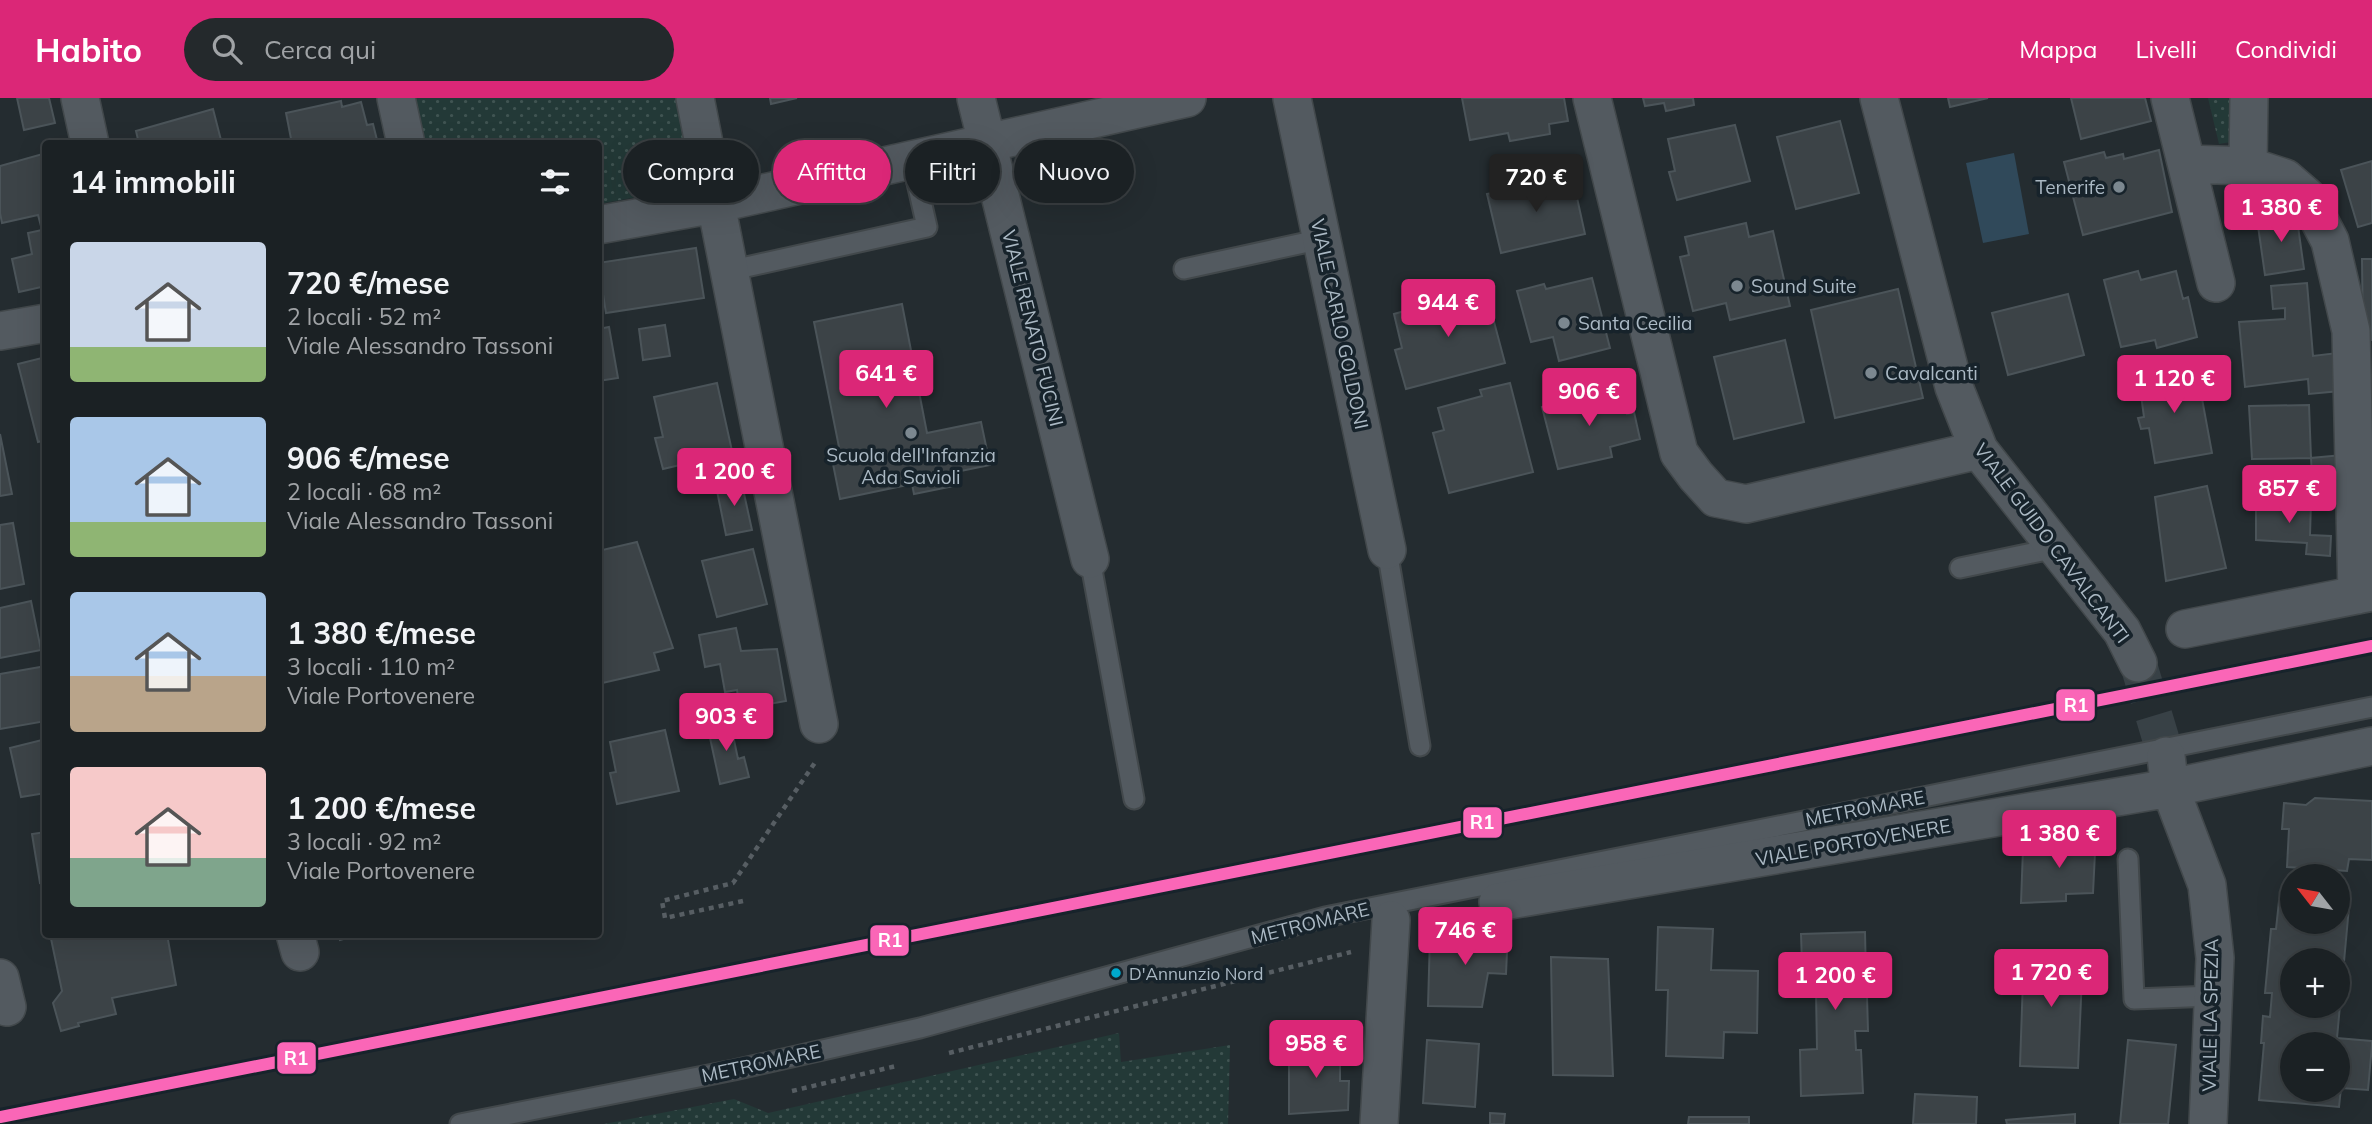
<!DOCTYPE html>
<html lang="it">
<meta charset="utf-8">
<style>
body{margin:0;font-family:Mulish,sans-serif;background:#24292c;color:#f1f3f6;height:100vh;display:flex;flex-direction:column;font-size:26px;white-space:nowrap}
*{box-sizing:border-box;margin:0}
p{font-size:23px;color:#a0a3a6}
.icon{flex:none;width:38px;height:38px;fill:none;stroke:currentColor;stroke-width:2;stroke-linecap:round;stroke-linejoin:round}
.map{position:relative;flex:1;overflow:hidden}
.panel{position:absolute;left:42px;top:42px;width:560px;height:798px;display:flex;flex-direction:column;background:#1b2124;border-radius:7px;box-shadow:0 7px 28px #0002,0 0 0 2px #393e41}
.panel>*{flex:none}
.hud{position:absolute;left:623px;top:42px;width:665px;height:63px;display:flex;gap:14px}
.needle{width:46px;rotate:301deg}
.buttons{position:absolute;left:2280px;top:766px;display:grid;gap:14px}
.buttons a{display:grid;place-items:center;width:70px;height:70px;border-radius:50%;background:#1b2124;box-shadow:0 7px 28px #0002,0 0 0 2px #393e41;font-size:35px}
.price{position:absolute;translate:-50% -60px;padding:0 16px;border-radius:7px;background:#db2777;color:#fff;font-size:23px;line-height:46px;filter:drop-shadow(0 2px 4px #0008)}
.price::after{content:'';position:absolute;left:50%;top:42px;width:21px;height:16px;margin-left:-10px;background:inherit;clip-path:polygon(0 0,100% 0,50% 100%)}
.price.current{background:#222;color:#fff}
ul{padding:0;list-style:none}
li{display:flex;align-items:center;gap:21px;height:175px;padding:0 28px}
li span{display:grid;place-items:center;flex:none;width:196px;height:140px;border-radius:7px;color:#555}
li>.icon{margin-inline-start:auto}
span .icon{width:84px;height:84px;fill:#fffc;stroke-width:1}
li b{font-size:30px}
h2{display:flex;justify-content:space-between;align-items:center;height:84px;padding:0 28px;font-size:30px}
.chip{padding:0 24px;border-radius:32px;background:#1b2124;box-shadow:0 7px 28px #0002,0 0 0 2px #393e41;font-size:24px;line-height:63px}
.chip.current{background:#db2777;color:#fff}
header{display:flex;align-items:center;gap:42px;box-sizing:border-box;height:98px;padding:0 35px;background:#db2777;color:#fff}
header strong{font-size:33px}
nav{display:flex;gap:38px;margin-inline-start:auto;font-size:24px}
.search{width:490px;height:63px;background:#24292c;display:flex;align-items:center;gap:18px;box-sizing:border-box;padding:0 24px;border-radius:38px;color:#a0a3a6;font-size:26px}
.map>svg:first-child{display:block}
</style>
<header>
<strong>Habito</strong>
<div class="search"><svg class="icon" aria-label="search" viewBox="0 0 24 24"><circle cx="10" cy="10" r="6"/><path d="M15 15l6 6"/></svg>Cerca qui</div>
<nav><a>Mappa</a><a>Livelli</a><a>Condividi</a></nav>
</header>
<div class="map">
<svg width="2372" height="1026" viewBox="0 0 2372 1026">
<defs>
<pattern id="grass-dots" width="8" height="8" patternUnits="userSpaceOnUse" patternTransform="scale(1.75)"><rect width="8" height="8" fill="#233937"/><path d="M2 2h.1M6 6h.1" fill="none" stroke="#405452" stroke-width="1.8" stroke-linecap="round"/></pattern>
</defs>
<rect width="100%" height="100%" fill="#242c30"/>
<path fill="url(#grass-dots)" d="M413,0h267l16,88 -97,18 -1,-60 -175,-1z
M2208,0h34v42l-23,4z
M1119,935l2,29 109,-17 -2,79h-624l130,-25 34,14z"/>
<path fill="#30495a" d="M2014,55l15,81 -46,9 -17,-80z"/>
<path fill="#3c4347" stroke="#4b5459" stroke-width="2" fill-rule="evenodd" d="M17,0h32l6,25 -31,7z
M770,0h27l-26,6z
M1462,0h102l4,23 -19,3 1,10 -40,7 -2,-8 -38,7z
M1643,0h50l1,7 -28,6 -2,-8 -19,3z
M1948,0h40l-38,9z
M2071,0h74l6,23 -70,18z
M341,3l1,6 19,-5 6,23 6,-1 5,20h-86l-6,-31z
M213,11l9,35h-83l-3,-13z
M1840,23l19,72 -63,16 -19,-72z
M1735,27l15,56 -73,19 -8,-28 6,-1 -7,-32z
M2159,52l13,62 -89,23 -19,-73 40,-10 2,6 17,-4 1,5z
M46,55v133l-27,6 -7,-33 20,-5 -4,-21 14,-3 -4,-15 -36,8 -2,-10v-47z
M2372,63v62l-14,4 -17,-57z
M1572,77l13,59 -84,19 -14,-59z
M2296,114l8,57 -39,6 -8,-56z
M1746,125l3,14 24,-6 17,75 -60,14 -4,-17 -33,8 -13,-54 9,-2 -4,-18z
M696,150l8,50 -98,15 -8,-50z
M2362,161h10v81h-9z
M2138,173l3,9 35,-9 7,28 5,-2 9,40 -40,11 -2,-8 -34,7 -17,-67z
M1592,180l18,70 -51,13 -6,-24 -22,5 -14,-51 27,-7 2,5z
M2307,185l6,73 24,-3 3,38 -31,3 -1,-15 -63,8 -6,-65 46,-3v-11l-12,1 -2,-23z
M1485,190l20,75 -99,26 -11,-39 7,-2 -8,-34z
M1898,191l25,109 -88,20 -24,-108z
M2068,196l16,61 -76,20 -16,-62z
M902,206l25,129 54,-11 9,43 -39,8 3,13 -40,8 -2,-10 -72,15 -10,-50 9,-2 -25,-125z
M665,227l5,31 -27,4 -4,-31z
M609,229l9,51 -20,3v-52z
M1785,242l19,82 -70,17 -20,-82z
M46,259v83l-8,2 -20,-78z
M2196,268l16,87 -57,10 -6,-35 -8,1 -3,-11 6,-1 -3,-22 -8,1 -3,-14z
M717,285l17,77 -36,8 -1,-7 -34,8 -8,-31 8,-1 -9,-40z
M1510,285l23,89 -84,21 -16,-60 11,-3 -6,-22 44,-12 -2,-6z
M1620,290l7,26 7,-2 6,27 -30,8 2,10 -54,12 -16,-62z
M2309,307l2,53 -59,1 -3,-53z
M0,336l12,60 -12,2z
M2342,357l2,19 -32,3 -1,-19z
M741,382l11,50 -26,5 -10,-49z
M2207,388l19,82 -60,13 -11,-84z
M2256,401l55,3 -1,33 21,1 -1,20 -24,-2 1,-11 -51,-3z
M13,425l11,61 -24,5v-64z
M637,444l36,106 -19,5 5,17 -61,14v-133z
M753,451l14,55 -50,13 -15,-56z
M31,503l10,49 -41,8v-50z
M736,530l5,23 36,-2 9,52 -46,8 -3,-19 -12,2 -5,-28 -15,3 -6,-32z
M46,568v55l-46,8v-55z
M730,623l8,38 6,-2 5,20 -29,7 -13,-60z
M665,632l14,61 -62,13 -7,-31 6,-1 -6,-30z
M46,641v54l-25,4 -11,-49z
M2315,700l57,3v59l-23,-1 -2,12 -60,-4 2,-38h-7l2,-26 22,2z
M46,734v50l-6,1 -8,-49z
M2096,734l-3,61 -27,1v7l-45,2 2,-54z
M2279,803l13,1v20h46v-16l11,1 -12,131 35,3v4l-4,45 -27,-2 -2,19 -80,-7 5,-57h-3l2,-27 7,1 2,-24h-7l6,-64h5zM2292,863h46v45h-46zM2292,947h46v45h-46z
M1658,829l55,2 -2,41 47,1 -1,62 -33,-1 -1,26 -57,-2 2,-66h-12z
M1477,830l31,1 -2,45 -18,-1 -6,34 -54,-1 2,-70 46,2z
M1865,834l1,46h-5l1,18h5l1,35h-13l1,19h5l2,43 -62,3 -1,-46 17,-1 -1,-57 -13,1 -2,-59z
M50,836h117l9,51 -64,13 4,16 -38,9 1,3 -18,5 -8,-28 9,-12z
M339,836h23l-22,6z
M2024,852l59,3 -5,115 -58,-2z
M1551,859l57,2 5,117 -60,-1z
M1427,942l52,4 -4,63 -52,-4z
M2128,942l48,5 -8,79h-48z
M1289,947h51v36h9l-1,29 -59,4z
M1915,996l62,3 -1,27h-63z
M1490,1015l15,1 -1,10h-14z
M2075,1016v10h-68l-1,-4z
M1689,1019h60v7h-61z"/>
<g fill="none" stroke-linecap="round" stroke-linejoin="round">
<path stroke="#384146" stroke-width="37" stroke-dasharray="37 18" stroke-linecap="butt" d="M2138,565l28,93"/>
<defs>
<path id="lane" d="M1184,171l138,-30
M728,173l199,-44 -15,-66
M1387,452l33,196
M1090,461l44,240
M1960,470l96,-20
M2128,761l6,140 79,-3
M460,1026l274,-54 186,-42 405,-111 1047,-210"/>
<path id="street" d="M80,0l10,46
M396,0l10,46
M695,0l124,626
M976,0l114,461
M1292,0l95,452
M1592,0l87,355 17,23 20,22 30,6 233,-54
M1879,0l75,289 25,63 143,181 16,32
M2170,0l46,185
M2187,66l61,2 37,12 22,19 23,44 21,90 6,264
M2248,68l1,-68
M598,127l117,-21 472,-106
M0,233l46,-8
M2185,531l187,-37
M2166,658l4,32 37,97 8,73 -7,166
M1498,804l672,-114 202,-42
M295,836l5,18
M0,880l7,29
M1379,1026l12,-204"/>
</defs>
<use href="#lane" stroke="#42484b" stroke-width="23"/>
<use href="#street" stroke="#42484b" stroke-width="40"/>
<path stroke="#575e63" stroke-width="4.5" stroke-dasharray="5 5" stroke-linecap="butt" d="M743,803l-78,17 -3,-17 71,-18 83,-122
M949,955l402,-101
M792,993l104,-25"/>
<use href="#lane" stroke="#535a60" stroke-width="19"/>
<use href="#street" stroke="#535a60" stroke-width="37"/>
<defs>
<path id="rail-1" d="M0,1019l2372,-471"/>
</defs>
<use href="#rail-1" stroke="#17232b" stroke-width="18"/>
<use href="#rail-1" stroke="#fa66b7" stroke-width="12"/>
</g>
<g fill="#7c8890" stroke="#17232b" stroke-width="2.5">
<circle cx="2119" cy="89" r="7"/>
<circle cx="1737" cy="188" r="7"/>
<circle cx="1564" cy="225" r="7"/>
<circle cx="1871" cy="275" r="7"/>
<circle cx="911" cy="335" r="7"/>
</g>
<circle fill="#00a9ce" stroke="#17232b" stroke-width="2.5" cx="1116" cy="875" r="6"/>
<g text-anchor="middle" stroke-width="7" stroke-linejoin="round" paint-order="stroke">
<g font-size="17" fill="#abb9c4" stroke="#17232b" text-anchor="start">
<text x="1129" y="882">D'Annunzio Nord</text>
</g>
<g font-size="19" fill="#abb9c4" stroke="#17232b" text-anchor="start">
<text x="2105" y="96" text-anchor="end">Tenerife</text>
<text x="1751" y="195">Sound Suite</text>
<text x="1578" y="232">Santa Cecilia</text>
<text x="1885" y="282">Cavalcanti</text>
<text x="911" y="364" text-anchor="middle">Scuola dell'Infanzia<tspan x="911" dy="22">Ada Savioli</tspan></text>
</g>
<g font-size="19" fill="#abb9c4" stroke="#17232b">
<text transform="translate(1340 226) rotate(78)" y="7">VIALE CARLO GOLDONI</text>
<text transform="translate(1033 230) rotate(76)" y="7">VIALE RENATO FUCINI</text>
<text transform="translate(2052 445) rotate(53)" y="7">VIALE GUIDO CAVALCANTI</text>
<text transform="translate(1865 710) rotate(-11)" y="7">METROMARE</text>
<text transform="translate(1853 744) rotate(-10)" y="7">VIALE PORTOVENERE</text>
<text transform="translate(1310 825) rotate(-14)" y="7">METROMARE</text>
<text transform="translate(2210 917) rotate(-89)" y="7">VIALE LA SPEZIA</text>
<text transform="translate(761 965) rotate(-12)" y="7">METROMARE</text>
</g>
</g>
<g stroke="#17232b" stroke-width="2.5">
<rect x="2055" y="590" width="41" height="34" rx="7" fill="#fa66b7"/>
<rect x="1462" y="708" width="41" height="33" rx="7" fill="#fa66b7"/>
<rect x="869" y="826" width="41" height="33" rx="7" fill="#fa66b7"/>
<rect x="276" y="943" width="41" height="34" rx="7" fill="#fa66b7"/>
</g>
<g font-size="19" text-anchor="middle" font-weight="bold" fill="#fff">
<text x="2076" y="614">R1</text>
<text x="1482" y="731">R1</text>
<text x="890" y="849">R1</text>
<text x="296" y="967">R1</text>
</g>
</svg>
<div class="buttons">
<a><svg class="needle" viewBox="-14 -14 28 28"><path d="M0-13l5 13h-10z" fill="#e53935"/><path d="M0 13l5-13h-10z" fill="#a0a3a6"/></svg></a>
<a>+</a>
<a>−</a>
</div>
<b class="price current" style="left:1536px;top:116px">720 €</b>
<b class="price" style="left:2281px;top:146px">1 380 €</b>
<b class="price" style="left:1448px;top:241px">944 €</b>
<b class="price" style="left:886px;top:312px">641 €</b>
<b class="price" style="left:2174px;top:317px">1 120 €</b>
<b class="price" style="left:1589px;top:330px">906 €</b>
<b class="price" style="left:734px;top:410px">1 200 €</b>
<b class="price" style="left:2289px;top:427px">857 €</b>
<b class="price" style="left:726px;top:655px">903 €</b>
<b class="price" style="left:2059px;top:772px">1 380 €</b>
<b class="price" style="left:1465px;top:869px">746 €</b>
<b class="price" style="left:2051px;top:911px">1 720 €</b>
<b class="price" style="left:1835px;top:914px">1 200 €</b>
<b class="price" style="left:1316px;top:982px">958 €</b>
<div class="hud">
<a class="chip">Compra</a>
<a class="chip current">Affitta</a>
<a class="chip">Filtri</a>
<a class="chip">Nuovo</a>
</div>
<section class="panel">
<h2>14 immobili<svg class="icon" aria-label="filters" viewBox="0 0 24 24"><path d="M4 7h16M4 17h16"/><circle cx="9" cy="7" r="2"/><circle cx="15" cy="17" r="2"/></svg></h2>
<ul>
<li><span style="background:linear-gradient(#c9d6e8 75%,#8fb573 0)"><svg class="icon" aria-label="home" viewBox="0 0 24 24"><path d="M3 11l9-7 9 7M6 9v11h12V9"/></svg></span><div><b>720 €/mese</b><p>2 locali · 52 m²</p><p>Viale Alessandro Tassoni</p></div></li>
<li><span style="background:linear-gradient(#a9c7e8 75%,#8fb573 0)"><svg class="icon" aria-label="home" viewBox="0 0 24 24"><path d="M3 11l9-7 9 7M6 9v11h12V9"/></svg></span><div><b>906 €/mese</b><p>2 locali · 68 m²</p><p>Viale Alessandro Tassoni</p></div></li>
<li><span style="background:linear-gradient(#a9c7e8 60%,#b9a48a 0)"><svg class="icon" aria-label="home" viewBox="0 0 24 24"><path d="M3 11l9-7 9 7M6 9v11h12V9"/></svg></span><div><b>1 380 €/mese</b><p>3 locali · 110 m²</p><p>Viale Portovenere</p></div></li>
<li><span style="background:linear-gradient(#f6c9c9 65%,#7fa58c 0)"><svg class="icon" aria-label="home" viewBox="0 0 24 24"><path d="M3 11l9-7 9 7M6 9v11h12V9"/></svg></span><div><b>1 200 €/mese</b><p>3 locali · 92 m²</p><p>Viale Portovenere</p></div></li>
</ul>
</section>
</div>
